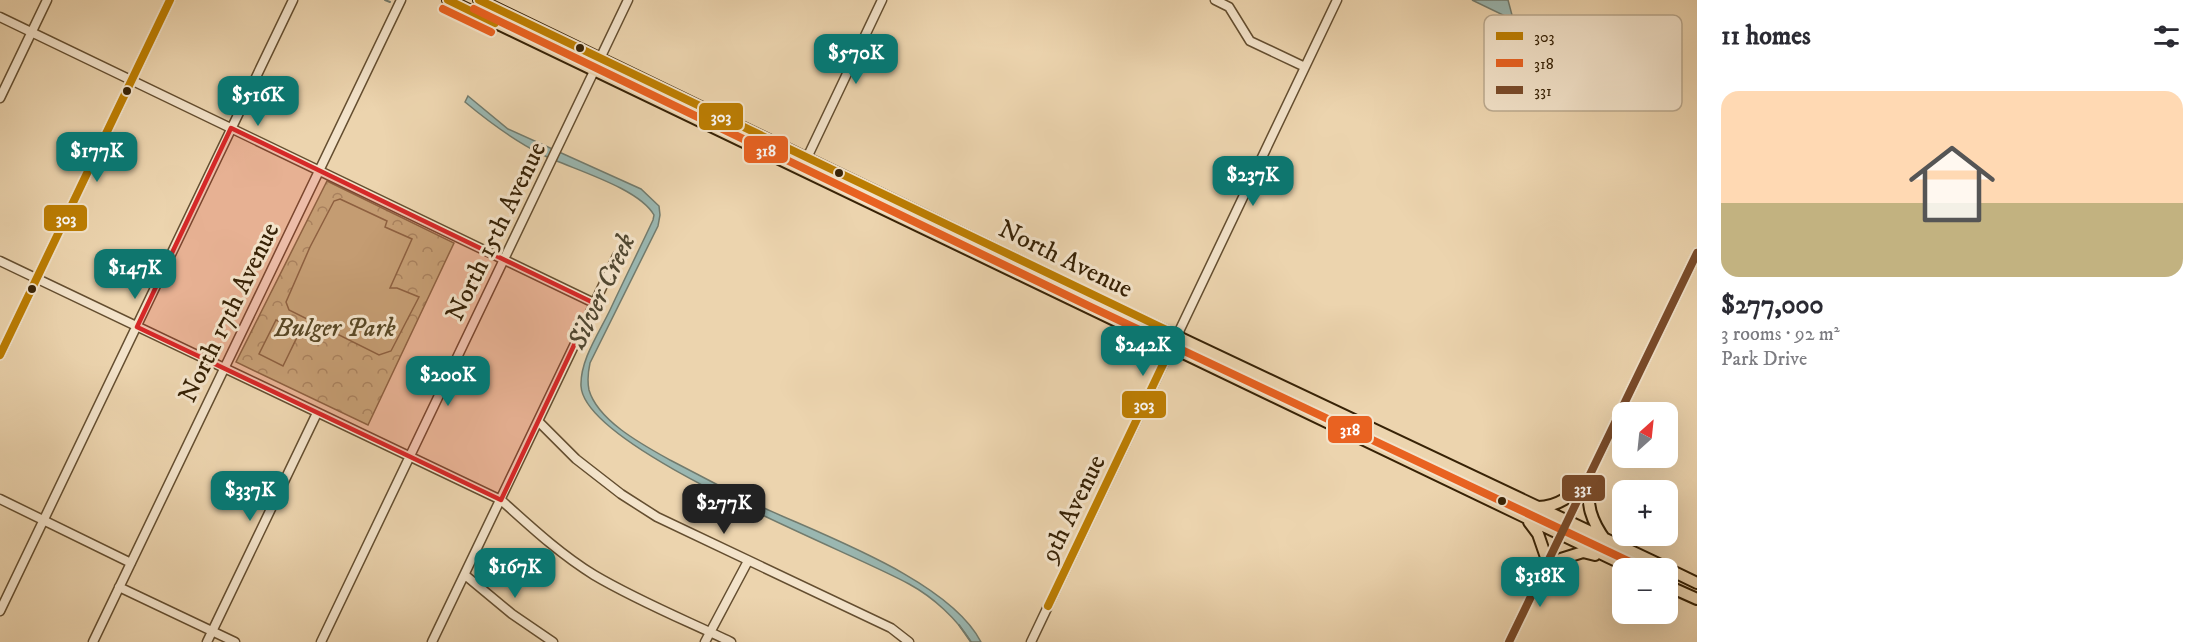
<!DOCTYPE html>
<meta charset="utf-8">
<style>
body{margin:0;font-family:"IM FELL DW Pica",serif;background:#f7f7f7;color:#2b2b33;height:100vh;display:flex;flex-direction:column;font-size:22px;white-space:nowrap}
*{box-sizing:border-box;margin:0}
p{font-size:20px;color:#7c7c81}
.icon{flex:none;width:33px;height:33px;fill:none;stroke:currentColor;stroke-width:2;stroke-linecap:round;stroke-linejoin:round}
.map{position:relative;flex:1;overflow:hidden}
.side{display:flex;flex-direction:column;background:#fff;width:510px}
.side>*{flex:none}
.needle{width:39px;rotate:27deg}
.buttons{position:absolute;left:1612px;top:402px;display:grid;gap:12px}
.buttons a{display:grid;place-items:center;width:66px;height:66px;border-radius:12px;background:#fff;box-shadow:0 6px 24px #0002;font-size:30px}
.price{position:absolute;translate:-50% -51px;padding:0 14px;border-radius:12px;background:#0f766e;color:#fff;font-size:20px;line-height:39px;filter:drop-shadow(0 2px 3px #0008)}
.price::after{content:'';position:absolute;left:50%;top:36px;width:18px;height:14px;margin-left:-9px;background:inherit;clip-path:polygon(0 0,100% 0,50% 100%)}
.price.selected{background:#222;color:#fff}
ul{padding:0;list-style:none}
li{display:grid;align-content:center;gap:12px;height:318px;padding:0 24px}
li span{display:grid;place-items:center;height:186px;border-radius:18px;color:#555}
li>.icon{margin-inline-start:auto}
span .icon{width:108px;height:108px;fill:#fffc;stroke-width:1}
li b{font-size:26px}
h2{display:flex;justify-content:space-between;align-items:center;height:72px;padding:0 24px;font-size:26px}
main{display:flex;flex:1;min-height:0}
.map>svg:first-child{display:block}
</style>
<main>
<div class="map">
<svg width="1697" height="642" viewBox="0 0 1697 642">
<defs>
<pattern id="park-crowns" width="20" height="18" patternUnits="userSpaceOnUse" patternTransform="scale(1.5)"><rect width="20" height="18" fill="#c0ba85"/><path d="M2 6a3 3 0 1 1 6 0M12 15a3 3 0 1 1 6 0" fill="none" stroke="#9d976b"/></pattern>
</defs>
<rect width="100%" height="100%" fill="#ecd4ae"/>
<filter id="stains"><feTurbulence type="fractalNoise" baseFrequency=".00333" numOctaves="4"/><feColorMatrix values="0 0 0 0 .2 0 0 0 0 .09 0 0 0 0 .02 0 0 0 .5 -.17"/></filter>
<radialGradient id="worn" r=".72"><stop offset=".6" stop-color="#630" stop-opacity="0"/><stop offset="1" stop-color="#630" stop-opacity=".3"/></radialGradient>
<path fill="url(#park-crowns)" stroke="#7c6e46" stroke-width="1.5" d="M327,181l127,62 -86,182 -132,-63z"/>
<path fill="#c0ba85" stroke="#7c6e46" stroke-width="1.5" d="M340,199l47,22 -2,6 27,12 -22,49h7l22,9 -28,54 -12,4 -90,-45 -3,-8 24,-55 24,-46z
M276,320l24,11 -17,35 -24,-12z"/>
<path fill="#9ab7b1" stroke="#727b6d" stroke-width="1.5" d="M1472,0h36l4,15 -5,2z
M468,96l40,33 133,60 18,17 1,9 -2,11 -68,137c-2,9 -3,17 -1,27 9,31 54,55 81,70 31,16 62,33 94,48 61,28 186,73 217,134h-10c-14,-23 -38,-45 -62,-58 -57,-32 -325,-135 -328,-198 -1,-26 18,-53 29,-76 14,-30 29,-60 43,-90l1,-5c-16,-28 -83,-46 -113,-61 -28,-14 -52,-32 -76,-52z"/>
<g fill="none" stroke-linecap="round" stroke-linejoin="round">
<path stroke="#727b6d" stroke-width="2" d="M385,0l5,2
M959,625l12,17"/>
<defs>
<path id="minor" d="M1215,0l14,7 21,34 55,26
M0,17l594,286
M0,98l47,-98
M805,162l77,-162
M0,261l501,239c30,27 59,54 93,75 44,26 91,45 137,67
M0,355l170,-355
M538,421l38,38 45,35 36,23 234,111 18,14
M0,499l131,64
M465,575l47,39 41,28
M119,587l116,55
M0,611l293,-611
M93,642l308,-642
M207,642l110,-229
M321,642l307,-642
M432,642l185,-386
M705,642l43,-81
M1031,642l306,-642
M1509,642l188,-389"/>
<path id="major" d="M448,0l1183,568
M479,0l617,298 571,270
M1589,480c-3,24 2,41 17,61
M1538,507c21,0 35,-13 51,-27
M1529,522l9,12 10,29 35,-11 12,3
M1668,569l29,14
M1668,586l29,13"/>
</defs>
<use href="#minor" stroke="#644e30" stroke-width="11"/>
<use href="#major" stroke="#372206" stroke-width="14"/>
<use href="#minor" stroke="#f3e3ca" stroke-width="8"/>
<use href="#major" stroke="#ecd4ae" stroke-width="10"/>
<defs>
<path id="bus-1" d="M448,0l47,23
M479,0l698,335 -129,271
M0,355l170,-355"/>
<path id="bus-2" d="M443,9l48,23
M474,9l617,298 552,261"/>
<path id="bus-3" d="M1509,642l188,-389"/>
</defs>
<use href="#bus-1" stroke="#f3e3ca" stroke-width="12"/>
<use href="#bus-2" stroke="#f3e3ca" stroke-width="12"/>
<use href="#bus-3" stroke="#f3e3ca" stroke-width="12"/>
<use href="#bus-1" stroke="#bd7e02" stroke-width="8"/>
<use href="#bus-2" stroke="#e96221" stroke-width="8"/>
<use href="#bus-3" stroke="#7a4b2a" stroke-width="8"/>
</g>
<path fill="#d62828" fill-opacity="0.2" stroke="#d62828" stroke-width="4.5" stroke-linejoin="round" d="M231,128l363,175 -93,197 -364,-173z"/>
<g fill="#372206" stroke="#f3e3ca" stroke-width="2">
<circle cx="580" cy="48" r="5"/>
<circle cx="127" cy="91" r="5"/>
<circle cx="839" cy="173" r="5"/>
<circle cx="32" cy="289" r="5"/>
<circle cx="1502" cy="501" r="5"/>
</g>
<g text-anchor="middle" stroke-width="6" stroke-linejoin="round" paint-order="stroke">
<g font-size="26" fill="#372206" stroke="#f3e3ca">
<text transform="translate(495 231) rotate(-64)" y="9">North 15th Avenue</text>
<text transform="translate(1066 258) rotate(26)" y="9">North Avenue</text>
<text transform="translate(228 312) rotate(-64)" y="9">North 17th Avenue</text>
<text transform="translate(1072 508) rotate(-64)" y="9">9th Avenue</text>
</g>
<g font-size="26" font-style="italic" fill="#594826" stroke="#f3e3ca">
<text x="335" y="336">Bulger Park</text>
</g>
<g font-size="27" font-style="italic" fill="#504731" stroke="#f3e3ca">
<text transform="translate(601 291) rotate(-65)" y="9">Silver Creek</text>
</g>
</g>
<rect x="1484" y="15" width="198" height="96" rx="9" fill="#f3e3ca" stroke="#bba98f" stroke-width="1.5"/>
<rect x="1496" y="32" width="27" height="8" fill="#bd7e02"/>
<rect x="1496" y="59" width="27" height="8" fill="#e96221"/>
<rect x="1496" y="86" width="27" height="8" fill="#7a4b2a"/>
<g font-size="16" fill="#372206">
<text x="1534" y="42">303</text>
<text x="1534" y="69">318</text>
<text x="1534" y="96">331</text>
</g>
<g stroke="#f3e3ca" stroke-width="2">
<rect x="698" y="102" width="46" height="29" rx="6" fill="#bd7e02"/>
<rect x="743" y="135" width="46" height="29" rx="6" fill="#e96221"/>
<rect x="43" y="204" width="45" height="28" rx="6" fill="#bd7e02"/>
<rect x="1121" y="390" width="46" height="29" rx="6" fill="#bd7e02"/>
<rect x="1327" y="415" width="46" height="29" rx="6" fill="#e96221"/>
<rect x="1561" y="474" width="45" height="28" rx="6" fill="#7a4b2a"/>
</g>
<g font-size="16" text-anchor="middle" font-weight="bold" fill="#fff">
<text x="721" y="122">303</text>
<text x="766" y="156">318</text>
<text x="66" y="224">303</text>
<text x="1144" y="410">303</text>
<text x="1350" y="435">318</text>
<text x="1583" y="494">331</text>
</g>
<rect width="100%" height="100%" filter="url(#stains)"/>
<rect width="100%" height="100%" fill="url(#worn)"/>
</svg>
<div class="buttons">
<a><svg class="needle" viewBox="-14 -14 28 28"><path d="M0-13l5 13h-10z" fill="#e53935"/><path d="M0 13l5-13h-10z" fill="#7c7c81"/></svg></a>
<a>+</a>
<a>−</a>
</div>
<b class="price" style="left:856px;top:85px">$570K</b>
<b class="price" style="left:258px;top:127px">$516K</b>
<b class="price" style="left:97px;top:183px">$177K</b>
<b class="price" style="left:1253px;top:207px">$237K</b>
<b class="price" style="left:135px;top:300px">$147K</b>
<b class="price" style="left:1143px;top:377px">$242K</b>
<b class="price" style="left:448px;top:407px">$200K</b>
<b class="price" style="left:250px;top:522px">$337K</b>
<b class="price selected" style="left:724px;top:535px">$277K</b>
<b class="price" style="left:515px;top:599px">$167K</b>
<b class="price" style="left:1540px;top:608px">$318K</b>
</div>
<section class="side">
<h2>11 homes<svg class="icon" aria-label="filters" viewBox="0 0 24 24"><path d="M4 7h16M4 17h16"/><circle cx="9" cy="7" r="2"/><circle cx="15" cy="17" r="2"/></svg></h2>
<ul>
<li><span style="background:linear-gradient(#ffd9b3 60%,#c2b280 0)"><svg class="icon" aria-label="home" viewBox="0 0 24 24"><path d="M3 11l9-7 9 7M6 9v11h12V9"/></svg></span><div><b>$277,000</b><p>3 rooms · 92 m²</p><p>Park Drive</p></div></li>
</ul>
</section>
</main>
